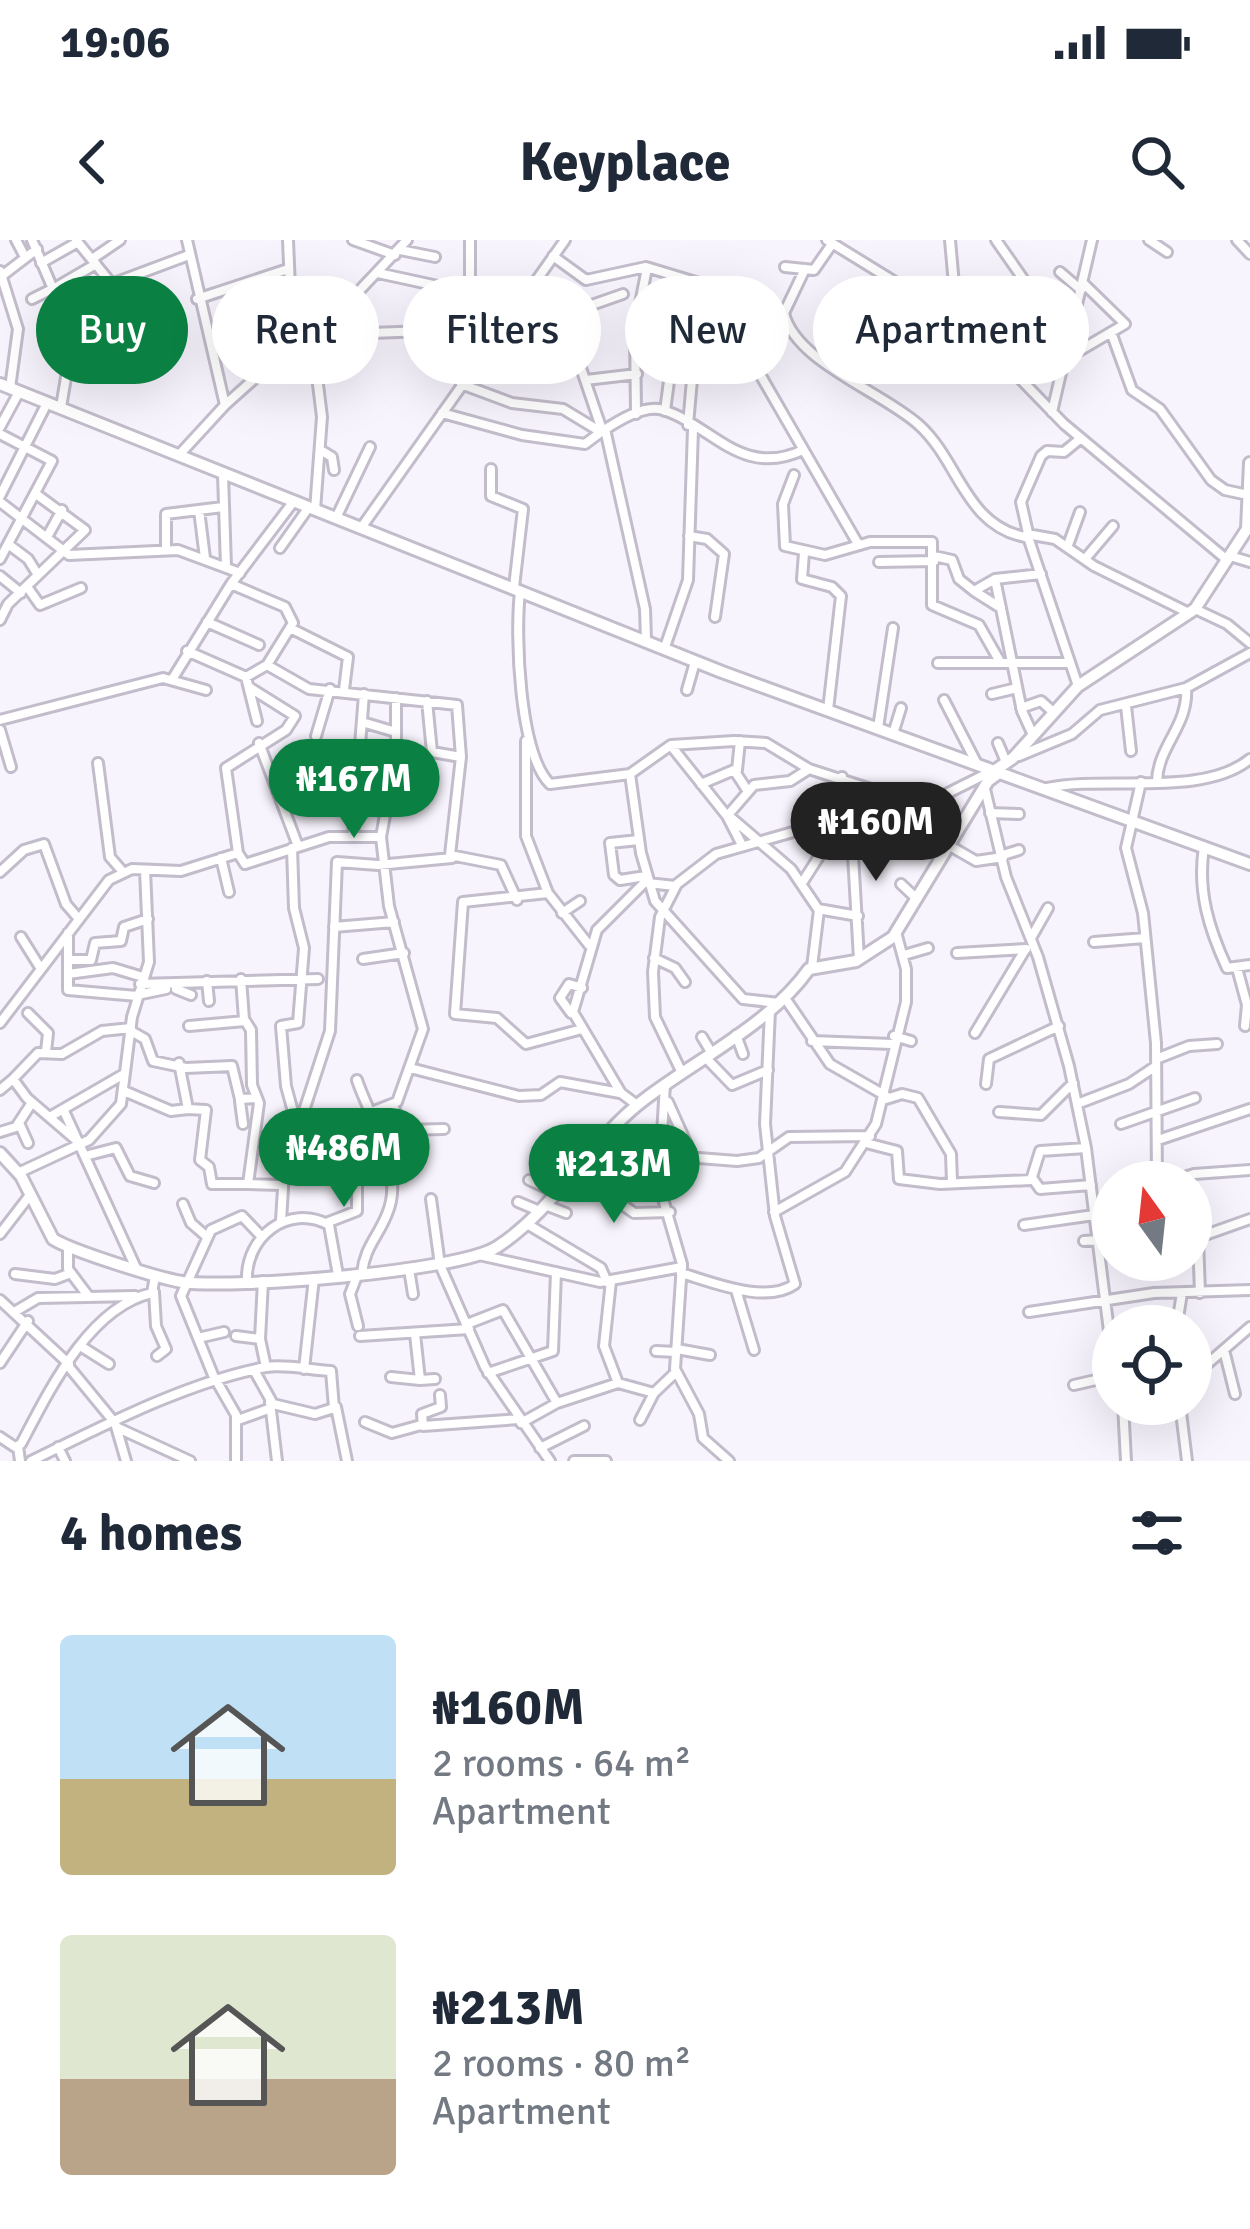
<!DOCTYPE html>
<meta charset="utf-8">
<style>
body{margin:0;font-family:Signika,sans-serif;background:#f6f6f7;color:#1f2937;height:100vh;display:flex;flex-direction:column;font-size:45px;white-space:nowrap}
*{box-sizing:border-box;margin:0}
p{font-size:39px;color:#747a83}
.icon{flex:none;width:66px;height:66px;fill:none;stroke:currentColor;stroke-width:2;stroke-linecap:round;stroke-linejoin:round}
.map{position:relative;height:1221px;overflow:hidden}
.panel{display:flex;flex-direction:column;background:#fff;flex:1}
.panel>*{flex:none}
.guide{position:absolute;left:36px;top:36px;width:1179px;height:108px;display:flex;gap:24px}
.needle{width:78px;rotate:345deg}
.controls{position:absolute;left:1092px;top:921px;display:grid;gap:24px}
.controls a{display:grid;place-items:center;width:120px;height:120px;border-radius:50%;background:#fff;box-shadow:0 12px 48px #0002;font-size:60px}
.price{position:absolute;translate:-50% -102px;padding:0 27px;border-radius:42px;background:#0b8043;color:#fff;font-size:39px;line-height:78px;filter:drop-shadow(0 3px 6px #0008)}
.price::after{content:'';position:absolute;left:50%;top:72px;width:36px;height:27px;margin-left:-18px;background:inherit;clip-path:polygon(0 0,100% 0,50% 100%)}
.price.on{background:#222;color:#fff}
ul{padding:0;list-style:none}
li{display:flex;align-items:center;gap:36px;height:300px;padding:0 60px}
li span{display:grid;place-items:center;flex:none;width:336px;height:240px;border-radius:12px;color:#555}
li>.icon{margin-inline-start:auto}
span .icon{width:144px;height:144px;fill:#fffc;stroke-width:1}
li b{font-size:51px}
h2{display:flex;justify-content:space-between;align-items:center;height:144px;padding:0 60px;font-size:51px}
.chip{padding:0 42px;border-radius:54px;background:#fff;box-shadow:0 12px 48px #0002;font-size:42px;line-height:108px}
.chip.on{background:#0b8043;color:#fff}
.status{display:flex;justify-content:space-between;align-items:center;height:84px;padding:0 60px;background:#fff;direction:ltr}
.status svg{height:33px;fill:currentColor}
header{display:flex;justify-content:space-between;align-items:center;height:156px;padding:0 60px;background:#fff;font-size:54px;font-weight:800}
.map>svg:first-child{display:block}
</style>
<div class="status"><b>19:06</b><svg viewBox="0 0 49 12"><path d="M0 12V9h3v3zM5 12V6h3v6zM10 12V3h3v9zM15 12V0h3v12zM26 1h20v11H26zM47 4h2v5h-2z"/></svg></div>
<header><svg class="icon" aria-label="back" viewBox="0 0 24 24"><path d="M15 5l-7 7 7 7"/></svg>Keyplace<svg class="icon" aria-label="search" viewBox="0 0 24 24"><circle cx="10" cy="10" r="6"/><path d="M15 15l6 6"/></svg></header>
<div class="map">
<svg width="1250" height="1221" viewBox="0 0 1250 1221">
<rect width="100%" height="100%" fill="#f8f4fd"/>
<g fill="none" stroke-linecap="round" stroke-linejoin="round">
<defs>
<path id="minor" d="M16,0l9,17
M32,0l21,49 43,-25
M76,0l75,92
M353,0l42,15
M827,0l146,90 91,94 162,135
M950,0l7,78
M1149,0l18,12
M1237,0l13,14
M400,10l35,7
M553,16l33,24 60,-13 63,19 149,258
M92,19l28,-19
M41,23l37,-21
M785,27l29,3 18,-26
M805,29l-21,44c11,49 99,79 135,112 40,36 46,100 106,112
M0,31l18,58 -8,59
M1060,32l21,18
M378,33l92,20v-53
M3,35l34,-26
M114,43l75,-28
M60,46c21,32 6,86 1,122
M354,56l16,37 57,-2 44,36
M523,56l19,13 1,10
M32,59l20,-10
M197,59l91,-30
M127,61l25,-11
M563,75l60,-21
M887,75l15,-29
M508,76l17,5 38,-6 39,115
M501,86l17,6 16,-12
M106,88l28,-19
M1111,92l21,58 28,19 51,71 14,10 23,5
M494,96l43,11
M985,101l50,-45 -39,-56
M486,109l27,17 52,1 7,-12
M1068,111h11l46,-27 -42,-41
M696,126l54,-6
M586,140l51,-6
M461,144l51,19 51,6 38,23c14,-9 42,-28 62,-22 49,15 78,69 140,40
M225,165l86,-77 -21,-40 -2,-48
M665,171l14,-105
M1052,172l40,-172
M442,173l80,22 63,9 16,-12
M636,174l-1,-85 12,-61
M688,185l9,-102 31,1
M0,187l19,-35
M605,189l40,180 1,31
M0,194l52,27 -52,98
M322,211l10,6 2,13
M179,215l46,-50 -38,-165
M491,229v27l32,13 -9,78
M223,234l3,93
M794,235l-11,29 2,42 40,9 45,-13h62v63l47,20 20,35
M0,256l47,-93
M0,262l69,53 109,-5 62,23
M199,270l6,48
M315,270l7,-93 -11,-89 48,-37 48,-51
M336,278l34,-71
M361,288l204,-288
M1028,293l-7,-31 20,-46 6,-5 17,1 17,-14
M689,296l18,3 17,15 -9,63
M47,297l15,-27
M8,304l20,15 10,16
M1068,305l12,-33
M280,308l29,-41
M166,310v-36l57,-7
M804,313l-2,26 30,8 9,9 -13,114
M934,316l18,4 7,19 15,12 21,-12 46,-5
M1230,316l20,6
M1085,319l28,-33
M879,322l55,-1
M0,336l21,17
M995,339l27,132 11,24
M231,344l54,23 8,16 -26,42 -21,12
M28,348l12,17 41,-17
M974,351l27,17
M520,352c-5,43 -1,161 30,192l80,-10 41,-29 63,-4 32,2 43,26 96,31
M1195,369l32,15 23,19
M0,380l8,-16 77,-74 -49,-36
M207,382l52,23
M292,389l56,28 -4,33
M665,407l23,-67 5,-151
M187,411l59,26 11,44
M938,423h132
M267,425l42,24 148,16 4,52 -11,98 51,10 16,35
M173,438l58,-94 63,-83
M1078,446l-51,-152 28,5 39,27 95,47
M249,447l46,29 -9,14 -60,38 12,85 7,11 84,-27h52
M687,450l8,-28
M992,454l25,-6
M944,460l33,64
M427,461l5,51 29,5
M1126,466l5,45
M1021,468l20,-7 11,10
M0,480l163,-42 43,12
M362,482l34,10
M878,488l15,-100
M0,490l11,37
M893,494l8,-26
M316,496l14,-47
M526,501v95l22,57
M259,503l39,103
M998,503l8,19
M672,507l55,69 15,29
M1019,516l53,-22 28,-24 86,-22 64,-35
M98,523l12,94 13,15
M737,530l3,-29
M630,534l11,79 14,48 88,98 36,4
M842,537l-4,22 10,20
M1157,541c1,-35 32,-56 29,-93
M1141,542l-15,66 17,65 13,130 1,139
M701,544l33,-14 13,20
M1047,548c58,-13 156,10 203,-29
M985,549l21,88 32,80 31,109 17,82 27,215
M355,564l30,2
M990,573l29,1
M728,575l63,54 27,40 40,7
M728,575l26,-30 36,-4 19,-12
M842,581l11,34 6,104
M353,595l11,-141
M639,600l-29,3 4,32 6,5 26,-4
M950,606l26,15 27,-4
M1204,607c-7,44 5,82 23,121l23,-3
M292,608l2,60 10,40 -6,75 -17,3 5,60 13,48
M1003,615l16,-5
M221,618l8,34
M0,632l24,-22 20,-6 22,60 12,14
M648,643l27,3
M802,643l16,-25v-30
M901,644l16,15
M562,673l18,-12
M334,687l60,-5
M68,693v57l69,6
M21,697l20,32
M1031,698l17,-30
M1094,702l51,-4
M957,713l69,-4
M904,715l24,-7
M654,718l21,10 10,14
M363,719l41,-6
M70,720h21l4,-17 26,-2 3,-14 24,-8
M812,727l7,-57
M1237,728l10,37 -2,21
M68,734l45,-6 30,9
M241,739l3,40 7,11 1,55 7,18 -11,81 34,1
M207,741l2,20
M140,744l178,-5
M176,749l15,6
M137,755l29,-6
M785,758l45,66 56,32
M28,773l20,20 -2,19
M571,773l-11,-15 9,-14 13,4
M0,783l109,-143 23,-11 49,2 57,-18
M189,786l56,-5
M582,789l-56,15 -29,-26 -42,-4 8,-112 85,-9 41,52
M131,791l14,8 8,22 33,7 46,-2 8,33 17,-1
M975,793l50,-83
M736,795l7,19
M894,796l17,5
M702,797l9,15
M812,801l80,3
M705,817l27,28 36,-15
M1156,819l33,-13 28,-2
M179,823l9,46 18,1 -6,50 9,7 3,17h36
M410,828l109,28 22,-1 19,-13 60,11
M682,833l-27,-56 -2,-45 7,-55 17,-33 39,-30 189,-54 35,-3 48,-24
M13,839l25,-26 24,1 40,-23 29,-3
M357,840c12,37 49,91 30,134 -9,23 -23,34 -25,60
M665,844l-6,101 23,79 -7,105 24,45 4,24 26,23
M986,844l3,-25 70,-33
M0,850l13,-11 14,19 49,42
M124,851l47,20 17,-2
M886,859l16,-5 16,4 33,56 1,28
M240,861l3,23
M668,862l25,56
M1077,864l52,-20 27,-18
M393,865l10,25 41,-1
M637,865l-16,-12 -48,-81 24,-82 50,-50
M64,871l72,157
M374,871l23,-9 26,-73 -34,-123 -8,-69 15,-82v-57
M999,872l42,3 32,-32
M53,875l71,-41
M19,883l9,20
M1121,884l74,-26
M611,891l75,26 51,4 22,-3 30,-21 81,-1
M0,892l16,-5 15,-23
M298,897l43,-4
M1158,900l92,-31
M574,901l22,6
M866,903l31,8 2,28 41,5 91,-4 9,-29 46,-3
M290,915l67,22v34l-31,12
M85,916l31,-8 14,28 24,7
M545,925c30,19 61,26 89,48l36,-1
M18,933l71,-33 32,-36 11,-87 17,-55 -4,-92
M1033,939l7,10 51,-4
M529,940l26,12
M1168,942l26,-8 56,-4
M431,959l9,66 45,102 65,94
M518,962l19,8
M183,964l8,19 15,13
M545,965l21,8
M1094,966l19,-7
M774,972l71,-40 31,-48 30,-122v-33l-10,-37
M281,981l3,-49 46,-141 7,-169 41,3 74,-7
M527,984l74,44 6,14
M1024,985l70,-10
M0,994l30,-39
M1198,998l2,55
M1191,1000l59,-21
M1084,1001l29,-2
M68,1007v22l21,28
M479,1015l121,27 82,-15
M409,1029l4,25
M681,1033c31,9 85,32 114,11l-20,-68 -10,-92 5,-114
M15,1034l40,5 16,-6
M357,1036l-7,18 8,32
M247,1041c-2,-44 41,-78 82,-56l9,50
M611,1041l-7,65 14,37
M736,1050l18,60
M154,1052l2,34 10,23 -9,7
M0,1060l69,64
M16,1071l22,-13 97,-2
M1029,1072l125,-19 96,-3
M1178,1078l4,-25
M467,1084l36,-14 54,93 -36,20
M236,1096l24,3 6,28
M360,1096l109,-7
M198,1098l26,-6
M260,1099l3,-58
M82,1107l27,17
M677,1109l33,6
M656,1111l20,1
M1225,1114l10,40
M0,1123l28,-42
M69,1127l46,56 11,38
M304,1129l10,-91
M488,1133l65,-22 3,-79
M391,1137l29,3 -5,-46
M1191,1138l59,-51
M420,1140l15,-1
M1074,1145l39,-9
M440,1155l1,12 -19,7 1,12 96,-7
M270,1162l7,59
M557,1163l61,-20 36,10
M1123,1164l3,57
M1180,1164l7,57
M336,1167l11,54
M1126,1172l23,-8
M238,1180l33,-12
M640,1180l14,-27 22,-21
M365,1182l27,11 29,-8
M118,1188l72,33
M0,1197l15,10 6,-3c28,-53 68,-137 131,-151l3,-17
M18,1206l2,15
M58,1207l7,14
M540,1208l44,-22
M31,1221c72,-35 156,-79 235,-94 21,-3 44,3 65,4l3,37 -19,6 -42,-10 -19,-34
M236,1221v-46l-23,-40 -32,-79 30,-66 31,-14 20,21
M574,1221h32"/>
<path id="major" d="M0,144l722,288 528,192
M994,531l19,-13 65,-72 117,-77 52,-80 3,-66
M0,913l21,23 32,63c19,12 105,39 129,43 50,7 276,-10 315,-35 59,-38 93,-107 148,-148 54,-41 125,-75 164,-130l47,-8 37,-24 95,-156 11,-8"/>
</defs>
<use href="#minor" stroke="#c3bccb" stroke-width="14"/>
<use href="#major" stroke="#c3bccb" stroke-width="16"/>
<use href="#minor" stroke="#fff" stroke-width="8"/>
<use href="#major" stroke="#fff" stroke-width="10"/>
</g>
</svg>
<div class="controls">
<a><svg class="needle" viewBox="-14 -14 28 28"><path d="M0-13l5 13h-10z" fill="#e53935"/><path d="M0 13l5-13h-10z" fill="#747a83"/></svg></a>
<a><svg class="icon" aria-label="locate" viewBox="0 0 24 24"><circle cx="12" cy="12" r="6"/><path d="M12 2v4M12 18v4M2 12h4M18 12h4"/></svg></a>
</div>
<b class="price" style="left:354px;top:601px">₦167M</b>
<b class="price on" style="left:876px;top:644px">₦160M</b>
<b class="price" style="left:344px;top:970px">₦486M</b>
<b class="price" style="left:614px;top:986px">₦213M</b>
<div class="guide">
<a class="chip on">Buy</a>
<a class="chip">Rent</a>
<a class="chip">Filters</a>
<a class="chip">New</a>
<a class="chip">Apartment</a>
</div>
</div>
<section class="panel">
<h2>4 homes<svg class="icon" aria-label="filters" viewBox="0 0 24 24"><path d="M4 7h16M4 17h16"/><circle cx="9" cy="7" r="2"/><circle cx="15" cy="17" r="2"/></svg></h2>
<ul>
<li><span style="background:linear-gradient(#bfe0f5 60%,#c2b280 0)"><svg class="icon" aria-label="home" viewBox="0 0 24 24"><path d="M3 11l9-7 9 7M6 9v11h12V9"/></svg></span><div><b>₦160M</b><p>2 rooms · 64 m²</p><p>Apartment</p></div></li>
<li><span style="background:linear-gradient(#dfe7d0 60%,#b9a48a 0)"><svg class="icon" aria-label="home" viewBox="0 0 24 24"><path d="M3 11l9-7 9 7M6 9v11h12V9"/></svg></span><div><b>₦213M</b><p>2 rooms · 80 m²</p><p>Apartment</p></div></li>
</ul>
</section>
